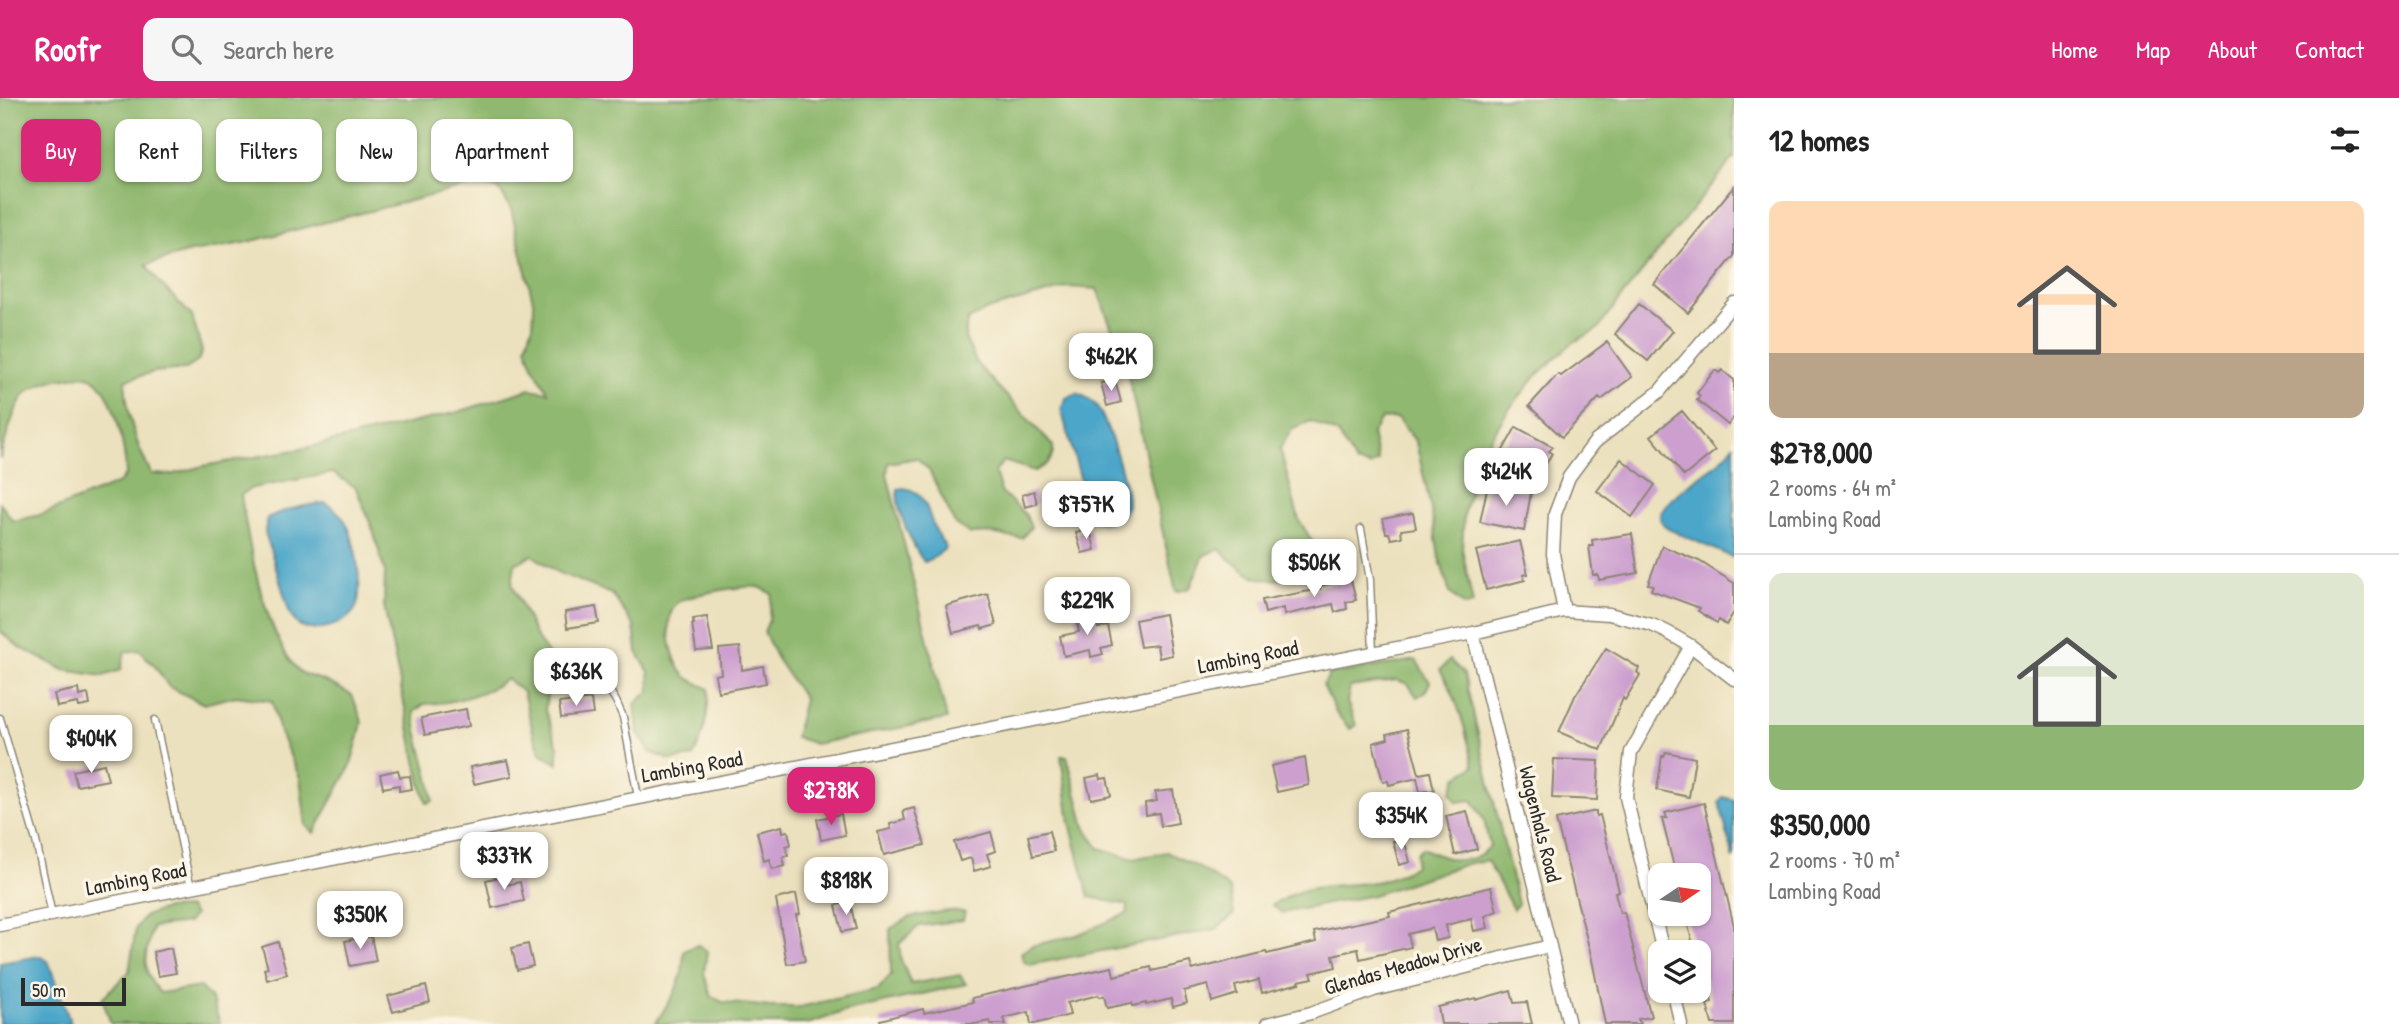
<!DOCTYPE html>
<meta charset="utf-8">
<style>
body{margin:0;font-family:"Patrick Hand",sans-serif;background:#f6f6f6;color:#222;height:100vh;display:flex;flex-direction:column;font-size:26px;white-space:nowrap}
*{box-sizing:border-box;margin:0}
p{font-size:23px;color:#767676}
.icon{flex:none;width:38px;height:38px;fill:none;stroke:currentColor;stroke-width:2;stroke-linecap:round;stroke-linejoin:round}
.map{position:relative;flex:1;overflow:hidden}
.panel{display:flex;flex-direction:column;background:#fff;width:665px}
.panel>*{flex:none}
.banner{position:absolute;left:21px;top:21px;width:665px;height:63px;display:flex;gap:14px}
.needle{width:46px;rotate:77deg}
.tools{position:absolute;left:1648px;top:765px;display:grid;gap:14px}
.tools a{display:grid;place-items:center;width:63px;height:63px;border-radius:14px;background:#fff;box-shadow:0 2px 5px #0004;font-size:35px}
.scale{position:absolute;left:21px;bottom:18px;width:105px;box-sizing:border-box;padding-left:7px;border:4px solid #2b2b2b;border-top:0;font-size:19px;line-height:24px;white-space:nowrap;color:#2b2b2b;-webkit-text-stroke:5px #fcf5e5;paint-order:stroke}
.price{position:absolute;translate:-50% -60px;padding:0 16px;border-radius:14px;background:#fff;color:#222;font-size:23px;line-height:46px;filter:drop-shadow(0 2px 4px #0008)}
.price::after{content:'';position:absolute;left:50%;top:42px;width:21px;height:16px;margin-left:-10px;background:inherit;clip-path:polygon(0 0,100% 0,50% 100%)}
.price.active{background:#db2777;color:#fff}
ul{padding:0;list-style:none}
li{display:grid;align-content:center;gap:14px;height:371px;padding:0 35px}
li+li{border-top:2px solid #e0e0e0}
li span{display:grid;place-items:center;height:217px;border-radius:14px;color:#555}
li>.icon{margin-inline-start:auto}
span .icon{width:126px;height:126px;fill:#fffc;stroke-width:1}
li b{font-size:30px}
h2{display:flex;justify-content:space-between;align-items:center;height:84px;padding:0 35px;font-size:30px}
.pill{padding:0 24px;border-radius:14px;background:#fff;box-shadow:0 2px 5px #0004;font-size:24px;line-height:63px}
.pill.active{background:#db2777;color:#fff}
header{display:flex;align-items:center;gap:42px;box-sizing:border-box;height:98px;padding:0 35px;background:#db2777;color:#fff}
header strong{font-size:33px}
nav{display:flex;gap:38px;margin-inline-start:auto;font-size:24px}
.search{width:490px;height:63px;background:#f6f6f6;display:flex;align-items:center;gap:18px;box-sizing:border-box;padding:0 24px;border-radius:14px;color:#767676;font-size:26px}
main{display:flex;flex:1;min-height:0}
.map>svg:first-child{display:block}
</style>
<header>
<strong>Roofr</strong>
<div class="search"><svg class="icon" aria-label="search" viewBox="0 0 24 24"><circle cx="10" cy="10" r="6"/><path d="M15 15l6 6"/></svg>Search here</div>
<nav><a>Home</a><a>Map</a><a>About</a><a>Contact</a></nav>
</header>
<main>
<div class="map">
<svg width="1734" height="926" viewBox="0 0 1734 926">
<rect width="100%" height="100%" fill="#fcf5e5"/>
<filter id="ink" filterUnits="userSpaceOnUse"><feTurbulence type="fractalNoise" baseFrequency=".0143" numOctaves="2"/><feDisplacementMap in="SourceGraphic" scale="14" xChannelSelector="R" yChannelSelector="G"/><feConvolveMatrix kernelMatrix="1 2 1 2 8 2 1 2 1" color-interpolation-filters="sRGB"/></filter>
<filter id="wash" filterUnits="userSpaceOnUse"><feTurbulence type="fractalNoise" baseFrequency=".00686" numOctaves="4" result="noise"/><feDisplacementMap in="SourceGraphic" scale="28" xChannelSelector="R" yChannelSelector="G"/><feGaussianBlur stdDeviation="1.57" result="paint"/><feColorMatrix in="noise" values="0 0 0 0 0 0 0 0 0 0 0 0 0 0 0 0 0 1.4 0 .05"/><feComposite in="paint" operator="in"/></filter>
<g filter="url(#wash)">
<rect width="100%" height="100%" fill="#ece1be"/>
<path fill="#90b86f" stroke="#5e724d" stroke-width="2" fill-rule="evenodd" d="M0,0h1734v60l-118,146 -17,24 -28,16 -32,29 -30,36 -28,45 -17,58 -2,36 11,56 -8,2 -15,-13 -11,-36 -8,-48 -15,-67 -19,-24 -16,1 -9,15 6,27 -8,5 -14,-3 -19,-30 -26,-12 -18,7 -13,20 19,72 15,24 6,17 -14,16c-49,5 -51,6 -87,-28l-15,6 -14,33 -14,4 -50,-226 -29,-77 -29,-2 -81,23 -20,11 -2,17 12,26 76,82c1,14 -6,19 -18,25l-32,-10 -8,11 6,20 25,23 5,12 -9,11 -13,-1 -17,-4 -21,1 -16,-10 -26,-54 -12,-12 -29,5 -1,11 60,245 -132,25 -20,-7 9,-38 -28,-42 -12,-25 5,-12 3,-26c-4,-2 -9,-6 -14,-7 -14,-2 -67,7 -79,15 -19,12 -8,60 6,74 6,5 17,9 24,13 -1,25 -4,45 -16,68l-23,3 -20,-8 -12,-19 -3,-29 15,-13 -1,-19 -12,-20 -3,-26 -22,-32 -55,-22 -25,-17 -17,9 -3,20 24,53 14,19 21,6 9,16 -11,7 -21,3 -3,22 13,37v17l-17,-11 -7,-17 -11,-44 -16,-13c-21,15 -56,25 -83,25l-10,8c3,31 16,58 19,89l-6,2 -6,-18 -37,-179 1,-34 -13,-45 -16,-39 -23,-15 -81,15 -11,7c7,48 24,140 57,175 5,6 17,7 24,10 10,4 20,10 30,15l10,26 -3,15 -9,31 -36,66 -8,-7 -6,-48 -20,-45 -8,-32 -36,-5 -32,8 -35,-17 -15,-22 -15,-15 -14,2 -4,18 -18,6 -39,-6 -45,-23 -19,-16v-128l13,18 27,-6 79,-32 7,-9c-1,-23 -11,-90 -38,-98 -6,-2 -16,1 -22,2 -11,1 -31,7 -40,15 -11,10 -22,51 -26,66zM476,86l23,5 12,20 23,96 -1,20 -7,21 7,20 15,26 -18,-3 -72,23 -157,37 -98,17 -33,9 -18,-1c-17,-29 -25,-61 -27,-94l29,-8 32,-3 12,-8 4,-10 -10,-35 -33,-34 -13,-17 40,-12 58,-10z
M1416,562l14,22 -5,10 -8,5 -9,-13 -12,-4 -46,7 -3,15 9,23 -6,4 -14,-16 -13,-28 7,-11z
M1450,562l14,14 54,230 -5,5 -26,-49 -21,4 -93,31 -91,18 -10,-8c13,-7 27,-15 42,-17 39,-7 65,2 101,-23l1,-12 6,-5c24,12 47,20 68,-1l-6,-27 -12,-20 -15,2 -6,-10 6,-15 17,-11c-8,-33 -15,-67 -34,-96z
M1061,658h6l18,71 14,21 34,11 34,-7 33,16 30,21 4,25 -18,15 -187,36 -6,-4 -2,-8 10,-7 46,-11 51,-22 -1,-8 -38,-8 -19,-74z
M189,810l5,7 -6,8 -35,4c-8,26 -14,44 7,66l40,-6 12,13 8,24h-109l-9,-26 27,-26 7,-44 9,-12 20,-7z
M947,813l18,1 -2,8 -44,6 -20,18 2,16 10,24 49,-9 6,9 -123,28 -35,12h-153l19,-30 8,-20 2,-23 14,-6 9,6 -3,22 7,23 11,6 49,5h29l78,-18 13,-14 -1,-46 20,-12z"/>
<path fill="#4ba6c9" stroke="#3b687a" stroke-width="2" d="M1077,295c7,3 14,6 19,12 11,15 36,89 30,105 -2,6 -7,8 -13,10 -7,3 -14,4 -21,0l-31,-111 5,-11z
M1734,347v113l-66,-29c-4,-4 -9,-8 -8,-14 3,-15 47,-43 59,-53 5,-5 10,-12 15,-17z
M904,390c21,4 21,16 28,34 3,9 9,18 14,26l-16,12 -6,2c-11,-15 -30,-55 -26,-73z
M326,405c9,5 14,10 19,18 10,17 21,74 9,90 -9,13 -35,21 -49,17 -8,-2 -11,-8 -15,-14l-25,-82 2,-14c18,-9 39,-13 59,-15z
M1723,699l11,3v59l-15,-57z
M39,858l9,5 23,63h-71v-61z"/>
<g id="blocks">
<path fill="#cc9fcf" d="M1734,88v70l-46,57 -34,-29z
M1639,206l34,27 -25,30 -33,-27z
M1607,244l25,35 -31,23 -2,-2 -37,39 -33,-31 29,-32 3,2z
M1715,272l4,3 3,-3 12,10v37l-6,8 -31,-25 3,-4 -3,-3z
M1115,282l6,22 -14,4 -6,-23z
M1682,313l33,40 -31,25 -33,-40z
M1516,329l37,20 -4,4 3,2 -16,30 -39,-22z
M1621,361l34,26 -23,32 -35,-26z
M1488,386l43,9 -7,38 -44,-9z
M1034,393l3,13 -12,3 -3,-12z
M1413,415l3,15 -15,2 1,7 -11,2 -2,-6h-3l-3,-14z
M1090,431l5,21 -13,3 -6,-20z
M1632,436l6,39 -39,7 -1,-5h-5l-4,-29h4l-1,-6z
M1520,443l8,33 -5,1 2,5 -39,10 -10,-39z
M1662,448l37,15 35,22v29l-8,13 -7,-5 -2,3 -19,-12 2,-3 -49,-18 2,-5 -5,-1z
M1351,482l5,20 -10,2 1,7 -12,3 -2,-8 -49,11 -1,-7 -18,5 -3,-13 58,-11 -1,-3z
M988,496l8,31 -14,4 -1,-3 -28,7 -7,-27z
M596,509l3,16 -32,5 -2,-16z
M1094,513l4,17 10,-2 4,19 -11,3 2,6 -12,3 -1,-7 -26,6 -4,-20 19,-4 -4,-17z
M1165,516l7,41 -13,3 -2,-13 -17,2 -5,-27z
M707,519l6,33 -17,1 -4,-27h2l-1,-5z
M740,549l2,23 21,-4 3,17 -48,9 -3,-17 6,-1 -2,-25z
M1606,550l33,20 -2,4 3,3 -15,25 -2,-2 -22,52 -42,-18 16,-36z
M78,591l1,7 9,-2 2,11 -11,2 -1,-4 -21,4 -3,-13z
M591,601l2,15 -32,4 -2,-15z
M466,611l3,17 -44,9 -4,-17z
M1407,631l12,45 11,-2 4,18 -14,2 -3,-14 -28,7 -1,-4 -5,1 -10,-39 15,-4 -1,-5z
M1666,654l29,6 -6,39 -32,-7 5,-34 2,1z
M1305,660l4,27 -32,7 -6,-26z
M1554,661l45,2 -2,39 -45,-2z
M508,662l4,16 -38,8 -4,-17z
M104,666l4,16 -31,6 -4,-15z
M398,672l2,7 10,-1 2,13 -13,2v-6l-16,3 -3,-14z
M1100,677l1,4 6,-1 4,17 -20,4 -5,-21z
M1173,692l5,33 -17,3 -2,-13 -13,2 -1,-12 12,-2 -2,-9z
M1704,705l30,123v98h-22l-5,-20 5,-1 -1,-5 -6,-21 -4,1 -2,-26h-4l-10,-38h14v-39h-23l-14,-56 5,-1 -2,-5z
M914,710l11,37 -41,10 -6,-23 13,-3 -1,-5 15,-4 -2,-9z
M1467,713l10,38 -22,6 -9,-39z
M1596,713v5l4,-1 19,76 -4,1 5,21 4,-1 27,105 -13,2 2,5h-35l-14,-69 -35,-135z
M841,716l4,21 -24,5 -4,-21z
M782,728l1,6 5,-1 3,14 -5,1 2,10 -5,1 2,9 -13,3 -3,-10 -5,2 -7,-29z
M1049,733l5,20 -21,5 -5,-20z
M991,734l5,19 -9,3 4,12 -17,5 -3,-13 -11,3 -6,-19z
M1404,741l6,23 -11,3 -6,-24z
M504,778l2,9 14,-3 4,19 -32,7 -6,-28z
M1491,789l6,24 -12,5 3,12 -14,3 -3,-12 -25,6 2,13 -13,3 -3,-13 -24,6 3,13 -51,12 -2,-10 -25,6 3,12 -25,6 2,5 -14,3 1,2 -38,10 -3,-13 -24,6 2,8 -25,8 -4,-17 -24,6 3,12 -14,4 -2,-8 -25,6v-2l-13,3 -1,-3 -25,5 -3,-12 -5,1 -1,-2 -31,8 3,12 -36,9h-3l-2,-12 -25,6 2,6h-15l-1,-3 -15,3h-94l-1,-4 43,-11 1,4 49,-11 -1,-4 39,-9 101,-22 2,9 37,-9 1,4 38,-9 2,8 74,-18 1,2 49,-12 -2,-10 76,-16 -1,-4z
M796,796l4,20 -4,1 9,46 -18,3 -11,-65z
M850,804l6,27 -14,3 -6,-27z
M371,838l5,25 -26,5 -5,-25z
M278,844l9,32 -20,6 -3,-11 4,-1 -6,-21z
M528,846l5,22 -16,4 -5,-22z
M171,850l5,25 -18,3 -5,-24z
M426,888l4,16 -37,10 -5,-16z
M1511,892l3,13 13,-1 5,22h-91l-3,-17 38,-9v2z"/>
</g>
</g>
<g filter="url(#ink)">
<use href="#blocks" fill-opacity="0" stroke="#8c8674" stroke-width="2"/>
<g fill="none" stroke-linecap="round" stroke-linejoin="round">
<defs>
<path id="lane" d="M1361,431l9,51 3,72
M589,559l27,44 7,16 15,80
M0,620l36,123 16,74
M155,622l36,168"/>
<path id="street" d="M1564,513l-11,-57 2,-40 14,-37 26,-35 64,-50 75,-89
M1473,535l96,391
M0,827c491,-97 982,-196 1473,-292l91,-22 45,3 43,11 15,7 24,14 43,33
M1663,854l-37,-155 5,-45 60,-106
M1673,892l8,34
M1267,926l44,-11 63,-23 176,-44"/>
</defs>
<use href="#lane" stroke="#8c8674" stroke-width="9"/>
<use href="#street" stroke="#8c8674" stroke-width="15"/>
<use href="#lane" stroke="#fff" stroke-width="6"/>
<use href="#street" stroke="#fff" stroke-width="12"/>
</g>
</g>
<g text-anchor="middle" stroke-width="7" stroke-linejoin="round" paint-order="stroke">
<g font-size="21" fill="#2b2b2b" stroke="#fcf5e5">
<text transform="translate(1248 559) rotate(-11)" y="7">Lambing Road</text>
<text transform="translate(692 669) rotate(-10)" y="7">Lambing Road</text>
<text transform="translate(1540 726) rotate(76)" y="7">Wagenhals Road</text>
<text transform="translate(136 781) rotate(-11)" y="7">Lambing Road</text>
<text transform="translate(1403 868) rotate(-16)" y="7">Glendas Meadow Drive</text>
</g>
</g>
</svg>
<div class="tools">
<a><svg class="needle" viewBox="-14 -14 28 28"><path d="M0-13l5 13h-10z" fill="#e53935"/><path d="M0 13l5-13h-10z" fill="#767676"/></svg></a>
<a><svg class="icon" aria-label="layers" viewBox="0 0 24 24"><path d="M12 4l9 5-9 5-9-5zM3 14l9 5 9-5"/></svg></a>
</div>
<div class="scale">50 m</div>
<b class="price" style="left:1111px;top:295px">$462K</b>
<b class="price" style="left:1506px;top:410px">$424K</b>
<b class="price" style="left:1086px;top:443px">$757K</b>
<b class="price" style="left:1314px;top:501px">$506K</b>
<b class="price" style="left:1087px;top:539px">$229K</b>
<b class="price" style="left:576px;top:610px">$636K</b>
<b class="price" style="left:91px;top:677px">$404K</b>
<b class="price active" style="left:831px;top:729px">$278K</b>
<b class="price" style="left:1401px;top:754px">$354K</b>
<b class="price" style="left:504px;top:794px">$337K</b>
<b class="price" style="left:846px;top:819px">$818K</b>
<b class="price" style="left:360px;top:853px">$350K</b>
<div class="banner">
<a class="pill active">Buy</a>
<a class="pill">Rent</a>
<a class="pill">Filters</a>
<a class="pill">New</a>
<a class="pill">Apartment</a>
</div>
</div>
<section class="panel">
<h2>12 homes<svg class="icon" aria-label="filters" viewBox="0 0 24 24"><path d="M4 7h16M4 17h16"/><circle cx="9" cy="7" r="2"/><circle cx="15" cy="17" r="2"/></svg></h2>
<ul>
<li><span style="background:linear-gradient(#ffd9b3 70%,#b9a48a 0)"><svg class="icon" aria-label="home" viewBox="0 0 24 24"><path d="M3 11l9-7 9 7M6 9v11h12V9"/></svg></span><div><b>$278,000</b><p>2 rooms · 64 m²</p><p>Lambing Road</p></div></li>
<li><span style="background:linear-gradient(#dfe7d0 70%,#8fb573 0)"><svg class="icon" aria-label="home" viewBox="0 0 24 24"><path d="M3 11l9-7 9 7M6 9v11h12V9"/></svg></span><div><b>$350,000</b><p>2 rooms · 70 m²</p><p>Lambing Road</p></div></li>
</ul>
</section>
</main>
